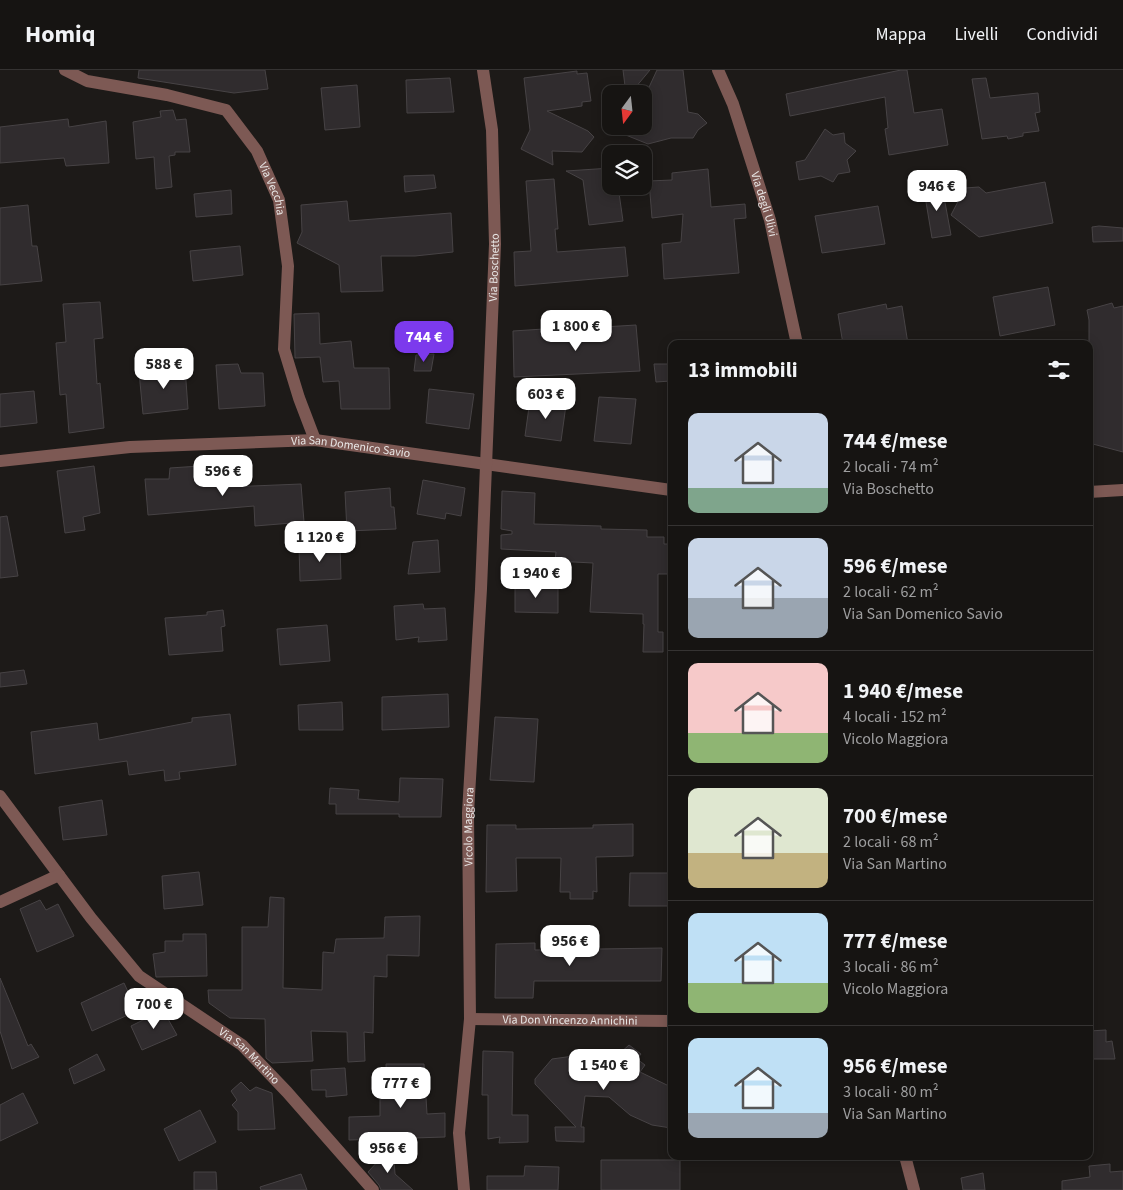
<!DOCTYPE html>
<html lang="it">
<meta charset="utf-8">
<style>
body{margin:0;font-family:"Source Sans 3",sans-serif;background:#232120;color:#f1f3f6;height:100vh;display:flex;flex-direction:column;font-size:19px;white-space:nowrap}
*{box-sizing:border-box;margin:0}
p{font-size:16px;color:#9e9e9f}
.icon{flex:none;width:28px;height:28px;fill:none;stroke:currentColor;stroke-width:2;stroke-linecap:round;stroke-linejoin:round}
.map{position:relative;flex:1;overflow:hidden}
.side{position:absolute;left:668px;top:270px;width:425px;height:820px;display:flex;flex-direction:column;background:#161412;border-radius:10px;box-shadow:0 2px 12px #0003,0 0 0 1px #353332}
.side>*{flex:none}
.needle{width:32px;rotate:195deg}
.tools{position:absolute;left:602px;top:15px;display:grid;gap:10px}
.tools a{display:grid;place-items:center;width:50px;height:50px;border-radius:10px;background:#161412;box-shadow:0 2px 12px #0003,0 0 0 1px #353332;font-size:25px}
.price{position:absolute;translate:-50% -42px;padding:0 11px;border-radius:10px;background:#fff;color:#222;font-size:16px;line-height:32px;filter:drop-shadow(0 1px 2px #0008)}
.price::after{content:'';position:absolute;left:50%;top:30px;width:15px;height:11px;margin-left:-8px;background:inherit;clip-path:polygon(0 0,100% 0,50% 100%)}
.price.active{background:#7c3aed;color:#fff}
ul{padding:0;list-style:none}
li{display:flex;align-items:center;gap:15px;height:125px;padding:0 20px}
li+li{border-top:1px solid #353332}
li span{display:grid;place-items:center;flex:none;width:140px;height:100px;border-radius:10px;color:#555}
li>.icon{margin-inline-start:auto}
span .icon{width:60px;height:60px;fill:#fffc;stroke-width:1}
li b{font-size:21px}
h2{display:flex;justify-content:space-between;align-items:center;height:60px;padding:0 20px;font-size:21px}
header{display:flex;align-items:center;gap:30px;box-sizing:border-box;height:70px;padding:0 25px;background:#161412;border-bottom:1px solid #353332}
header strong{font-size:24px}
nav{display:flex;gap:28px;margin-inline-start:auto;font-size:18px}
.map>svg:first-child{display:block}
</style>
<header>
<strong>Homiq</strong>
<nav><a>Mappa</a><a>Livelli</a><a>Condividi</a></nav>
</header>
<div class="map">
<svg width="1123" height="1120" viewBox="0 0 1123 1120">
<rect width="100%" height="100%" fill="#1d1a18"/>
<path fill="#302c2e" stroke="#474345" d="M139,0h126l3,19 -34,4 -96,-15z
M623,0h27l-20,24h-4z
M657,0h26l5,42 10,2 9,9 -9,7 -5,8h-22l-23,6 -42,-17 38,-1v-28z
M901,0h6l7,43 28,-4 6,36 -59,10 -4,-26 3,-1 -3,-31 -95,19 -4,-22z
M577,1v3l10,-1 4,28 -9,1v4l-35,5 41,20 6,6 -12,15 -30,-1 1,14 -32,-16 9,-19 -6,-52z
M450,8l4,34 -47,1 -1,-33z
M986,8l4,20 48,-5 2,19 -5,1 4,18 -16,2v3l-15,3 -1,-3 -25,3 -10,-60z
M357,15l3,42 -35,3 -4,-42z
M173,40l3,10 10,-1 4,33h-15v3l-6,1 3,31 -16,2 -2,-32 -18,2 -3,-37 28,-5 -1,-6z
M68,49l1,8 37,-6 3,42 -43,3 -2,-8 -64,5v-36z
M825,59l8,6 11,-2 1,10 11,8 -9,9 3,12 -12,2 -5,8 -12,-6 -22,4 -3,-18 9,-2z
M611,98v18h7l5,35 -34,4 -6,-45 -17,-9z
M708,99l3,38 34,-3 1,14 -12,1 5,54 -75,6 -2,-35 19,-2 2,-28 -31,4 -3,-37 23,-1v-7z
M434,105l2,13 -31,4 -1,-16z
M554,109l4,50h-3l2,23 68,-5 3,29 -113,10 -1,-34 17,-1 -5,-70z
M1045,112l8,41 -74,14 -28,-22 14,-27 14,-1 7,6z
M942,116l9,49 -19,3 -8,-48z
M231,120l1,24 -36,3 -2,-23z
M347,131l2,20 102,-8 2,39 -38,4h-34l2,35 -42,1 -2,-27 -42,-22 5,-11 -1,-27z
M28,135l4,41h5l5,35 -42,4v-77z
M878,136l7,38 -63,9 -7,-37z
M1099,156l24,2v13l-30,1 -1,-15z
M240,176l3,29 -50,6 -3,-30z
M1048,217l7,38 -55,11 -7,-39z
M100,232l3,36 -9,1 3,45 3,-1 4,45 -35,5 -3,-39 -6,1 -4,-52 10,-1 -3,-38z
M1112,233l2,5 9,-2v146l-34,-9v-123l-2,-10z
M886,234l1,5 15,-3 6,38h-65l-5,-30z
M319,243l1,31 31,-3 3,27h35l1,41h-49l-2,-28 -16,1 -3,-25 -25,1 -1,-44z
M636,255l4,46 -126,6 -1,-46 46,-3 1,8 27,-1v-7z
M434,284l-3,17h-17l2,-16z
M238,294l3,9h22l2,33 -46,3 -3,-44z
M654,294h17v17l-15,1z
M185,297l3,42 -45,5 -4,-42z
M429,319l45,5 -5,35 -43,-6z
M34,321l3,32 -37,4v-33z
M599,327l37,2 -5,45 -37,-3z
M530,330l36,5 -5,36 -36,-5z
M94,396l6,47 -17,4 2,13 -20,3 -8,-62z
M200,396l1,11 25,-3 2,13 73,-3 3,38 -49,4 -1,-20 -106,9 -3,-36h24l1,-11z
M423,410l42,8 -4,28 -15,-3 -1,6 -28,-5z
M390,418l1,19h3l2,22 -49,2 -2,-39z
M502,421l33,2 -1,31 67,2v3l46,1v7h17v7h7v30h-13v58h5v20h-20l1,-28h-1v-10l-53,-2 3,-49 -38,-2 1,-9 -55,-3v-14l11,-1v-3l-11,-2z
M7,446l11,60 -18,2v-61z
M438,470l2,32 -32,2 5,-32z
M340,475l1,34 -41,2 -1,-34z
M515,514l43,2v27l-43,-1z
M423,534l1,5 21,-1 2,32 -29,2 1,-5 -23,3 -2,-34z
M223,540l2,16 -4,1 2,24 -54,4 -4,-37 42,-3v-3z
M327,555l3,36 -50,4 -3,-36z
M24,600l3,14 -27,3v-14z
M448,624l1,33 -67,3v-33z
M342,632l1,28h-44l-1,-25z
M230,644l6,51 -57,7 1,7 -15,2 -1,-11 -35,5 -2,-14 -92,13 -4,-42 66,-9 2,17 93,-18v-4z
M495,647l43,2 -4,63 -44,-2z
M400,708l43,1 -2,38h-42v-3h-63v-10h-7l1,-16 29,2 -1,9 41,3z
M102,730l5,35 -44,5 -4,-33z
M633,754v32l-37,1 1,35 -4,-1v8h-23v-7h-10l1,-34h-45l1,33 -31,1 1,-67h29v4l77,-1v-3z
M199,802l4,33 -39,4 -2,-33z
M630,803h41v33h-42z
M270,827l14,1 -1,90 39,2 1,-38 11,1 2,-14 48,-1 1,-21 35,-1 -1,40 -32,-1v22l-13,-1 -1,57 -9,-1 1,29 -17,1 -1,-30 -36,-1 2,30 -41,2 -6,-5 -1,-39 -35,-1 -21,-15 -1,-13h34v-63h26z
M40,830l6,10 12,-6 16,32 -37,16 -17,-43z
M183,864h23l1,42 -51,1 -3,-23 12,-2v-11h18z
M535,873v7l127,-2 -1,33h-127l-1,17h-38l1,-54z
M0,908l28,68 3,-2 8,13 -27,12 -12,-38z
M124,913l13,28 -45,20 -11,-28z
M163,940l14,25 -35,15 -11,-24z
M1106,960v12l6,-1 3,18h-26v-28z
M629,975l12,9 -4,5 8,6 -5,7 31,15v41l-19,-3 -22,-10 -21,-18 -24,-1 -4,31h3v15l-28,-1 -1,-14h21l-41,-43v-5l17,-20 36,-5 1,27z
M483,981l30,1 -1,63h16v27l-29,1 1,-6 -12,2v-44h-6z
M97,984l8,16 -31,14 -5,-15z
M386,994h38l3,50 18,-1v24l-96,3v-23l31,-1v-21h7z
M345,998l2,27 -21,2v-7h-14l-1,-20z
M241,1012l9,9 6,-4 16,6 3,36 -37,1v-18l-6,-7 5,-5 -6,-9z
M23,1023l15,30 -38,18v-36z
M200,1040l16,32 -37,19 -15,-32z
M393,1075l2,29 18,16h-32l-2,-5 -11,-13z
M601,1090h79v30h-79z
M1110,1094v8l13,-1v19h-61v-9l28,-4 -1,-11z
M525,1096l34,1 -1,23h-71v-14h37z
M194,1102h22l1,18h-23z
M983,1103l2,17h-22l-2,-12z
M301,1104l6,16h-46l-1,-3z"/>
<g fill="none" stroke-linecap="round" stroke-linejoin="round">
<g stroke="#7d5954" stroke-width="12">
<path id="s1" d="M65,0l22,11 80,14 59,15 31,41 22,49 9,66 -4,83 15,49 16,42"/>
<path id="s2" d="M718,0l15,34 37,116 27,124"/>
<path id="s3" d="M0,391l130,-14 185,-7 356,50"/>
<path d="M1089,422l34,-2"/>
<path id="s4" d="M0,726l91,122 48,58 103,69 45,47 86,98"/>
<path d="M0,832l59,-27"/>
<path id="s5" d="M470,949l201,2"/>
<path d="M905,1086l9,34"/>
<path id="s6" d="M464,1120l-5,-57 11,-114 -2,-206 13,-224 14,-345 -3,-114 -9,-60"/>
</g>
</g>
<g text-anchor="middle" stroke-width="4" stroke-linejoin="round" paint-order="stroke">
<g font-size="12" fill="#e8e6e5" stroke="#1d1a18">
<text dy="4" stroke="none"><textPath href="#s1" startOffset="259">Via Vecchia</textPath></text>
<text dy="4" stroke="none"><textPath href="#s2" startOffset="142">Via degli Ulivi</textPath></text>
<text dy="4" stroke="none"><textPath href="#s6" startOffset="924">Via Boschetto</textPath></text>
<text dy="4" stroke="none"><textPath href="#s3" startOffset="352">Via San Domenico Savio</textPath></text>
<text dy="4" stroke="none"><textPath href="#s6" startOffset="364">Vicolo Maggiora</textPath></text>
<text dy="4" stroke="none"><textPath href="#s5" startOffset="100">Via Don Vincenzo Annichini</textPath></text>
<text dy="4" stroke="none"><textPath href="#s4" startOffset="364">Via San Martino</textPath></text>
</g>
</g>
</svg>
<div class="tools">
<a><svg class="needle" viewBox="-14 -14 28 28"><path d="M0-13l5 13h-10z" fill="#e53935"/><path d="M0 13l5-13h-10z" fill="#9e9e9f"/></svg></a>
<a><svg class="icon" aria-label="layers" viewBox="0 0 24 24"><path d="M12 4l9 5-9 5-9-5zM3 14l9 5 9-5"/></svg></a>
</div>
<b class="price" style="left:937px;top:142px">946 €</b>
<b class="price" style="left:576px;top:282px">1 800 €</b>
<b class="price active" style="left:424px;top:293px">744 €</b>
<b class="price" style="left:164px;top:320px">588 €</b>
<b class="price" style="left:546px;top:350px">603 €</b>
<b class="price" style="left:223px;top:427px">596 €</b>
<b class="price" style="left:320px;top:493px">1 120 €</b>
<b class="price" style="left:536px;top:529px">1 940 €</b>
<b class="price" style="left:570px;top:897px">956 €</b>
<b class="price" style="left:154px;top:960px">700 €</b>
<b class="price" style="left:604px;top:1021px">1 540 €</b>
<b class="price" style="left:401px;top:1039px">777 €</b>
<b class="price" style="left:388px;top:1104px">956 €</b>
<section class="side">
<h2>13 immobili<svg class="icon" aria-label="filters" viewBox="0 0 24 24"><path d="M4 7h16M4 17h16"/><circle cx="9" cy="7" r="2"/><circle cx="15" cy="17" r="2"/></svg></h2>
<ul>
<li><span style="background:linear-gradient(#c9d6e8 75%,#7fa58c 0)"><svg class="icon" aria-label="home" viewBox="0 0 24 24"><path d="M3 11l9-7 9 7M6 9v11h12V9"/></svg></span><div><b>744 €/mese</b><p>2 locali · 74 m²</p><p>Via Boschetto</p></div></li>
<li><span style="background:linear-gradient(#c9d6e8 60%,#9aa5b1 0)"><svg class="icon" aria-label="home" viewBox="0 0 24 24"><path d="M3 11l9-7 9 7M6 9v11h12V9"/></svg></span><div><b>596 €/mese</b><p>2 locali · 62 m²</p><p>Via San Domenico Savio</p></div></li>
<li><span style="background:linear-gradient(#f6c9c9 70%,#8fb573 0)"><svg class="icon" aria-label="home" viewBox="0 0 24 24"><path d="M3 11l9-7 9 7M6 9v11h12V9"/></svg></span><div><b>1 940 €/mese</b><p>4 locali · 152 m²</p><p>Vicolo Maggiora</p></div></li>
<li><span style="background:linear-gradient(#dfe7d0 65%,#c2b280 0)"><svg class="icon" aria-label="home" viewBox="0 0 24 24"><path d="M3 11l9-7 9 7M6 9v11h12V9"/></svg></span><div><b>700 €/mese</b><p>2 locali · 68 m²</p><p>Via San Martino</p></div></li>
<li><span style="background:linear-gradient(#bfe0f5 70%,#8fb573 0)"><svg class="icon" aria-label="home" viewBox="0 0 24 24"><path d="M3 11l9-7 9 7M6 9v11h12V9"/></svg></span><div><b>777 €/mese</b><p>3 locali · 86 m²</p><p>Vicolo Maggiora</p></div></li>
<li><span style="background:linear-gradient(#bfe0f5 75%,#9aa5b1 0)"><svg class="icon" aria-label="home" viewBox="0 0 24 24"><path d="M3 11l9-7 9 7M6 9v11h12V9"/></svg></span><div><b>956 €/mese</b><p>3 locali · 80 m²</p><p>Via San Martino</p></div></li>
</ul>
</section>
</div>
